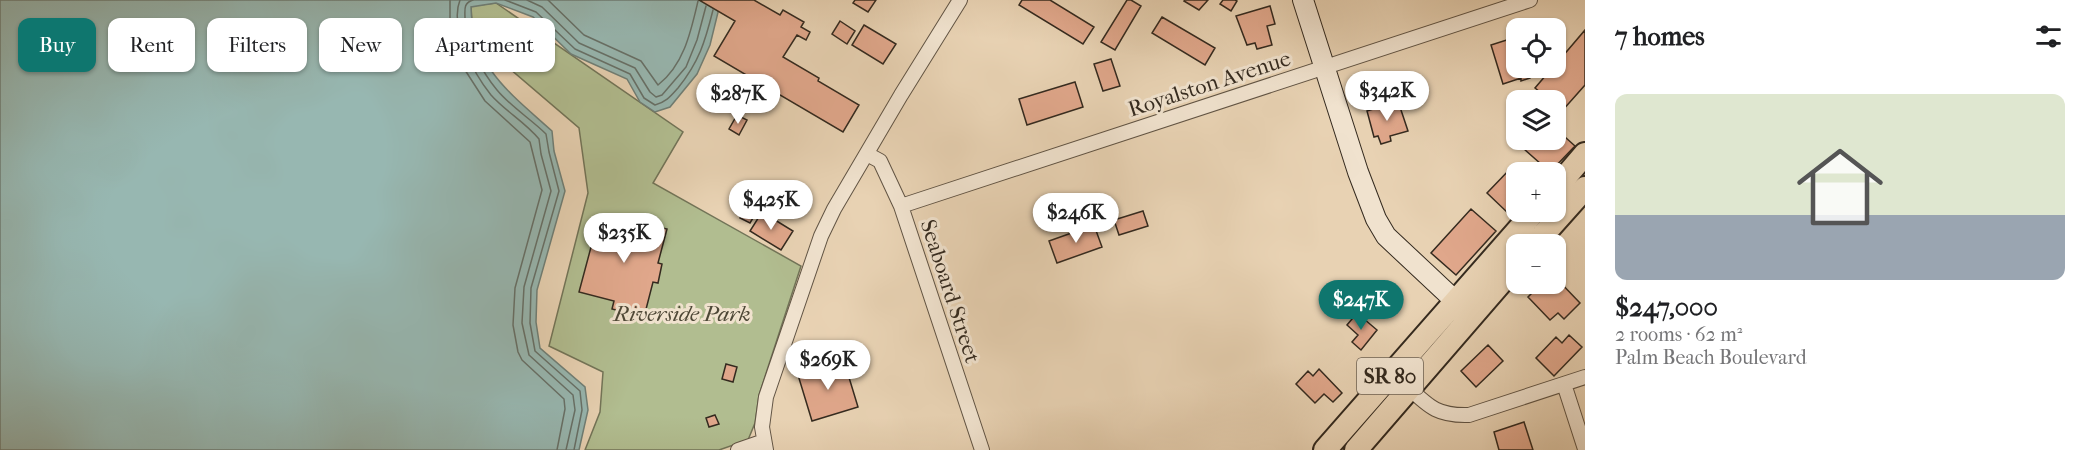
<!DOCTYPE html>
<meta charset="utf-8">
<style>
body{margin:0;font-family:"IM FELL French Canon",serif;background:#f6f6f6;color:#202124;height:100vh;display:flex;flex-direction:column;font-size:22px;white-space:nowrap}
*{box-sizing:border-box;margin:0}
p{font-size:20px;color:#757577}
.icon{flex:none;width:33px;height:33px;fill:none;stroke:currentColor;stroke-width:2;stroke-linecap:round;stroke-linejoin:round}
.map{position:relative;flex:1;overflow:hidden}
.panel{display:flex;flex-direction:column;background:#fff;width:510px}
.panel>*{flex:none}
.guide{position:absolute;left:18px;top:18px;width:570px;height:54px;display:flex;gap:12px}
.buttons{position:absolute;left:1506px;top:18px;display:grid;gap:12px}
.buttons a{display:grid;place-items:center;width:60px;height:60px;border-radius:12px;background:#fff;box-shadow:0 2px 4px #0004;font-size:30px}
.price{position:absolute;translate:-50% -51px;padding:0 14px;border-radius:21px;background:#fff;color:#222;font-size:20px;line-height:39px;filter:drop-shadow(0 2px 3px #0008)}
.price::after{content:'';position:absolute;left:50%;top:36px;width:18px;height:14px;margin-left:-9px;background:inherit;clip-path:polygon(0 0,100% 0,50% 100%)}
.price.current{background:#0f766e;color:#fff}
ul{padding:0;list-style:none}
li{display:grid;align-content:center;gap:12px;height:318px;padding:0 30px}
li+li{border-top:2px solid #e0e0e0}
li span{display:grid;place-items:center;height:186px;border-radius:12px;color:#555}
li>.icon{margin-inline-start:auto}
span .icon{width:108px;height:108px;fill:#fffc;stroke-width:1}
li b{font-size:26px}
h2{display:flex;justify-content:space-between;align-items:center;height:72px;padding:0 30px;font-size:26px}
.pill{padding:0 21px;border-radius:12px;background:#fff;box-shadow:0 2px 4px #0004;font-size:21px;line-height:54px}
.pill.current{background:#0f766e;color:#fff}
main{display:flex;flex:1;min-height:0}
.map>svg:first-child{display:block}
</style>
<main>
<div class="map">
<svg width="1585" height="450" viewBox="0 0 1585 450">
<rect width="100%" height="100%" fill="#e8d2b3"/>
<filter id="stains"><feTurbulence type="fractalNoise" baseFrequency=".00333" numOctaves="4"/><feColorMatrix values="0 0 0 0 .2 0 0 0 0 .09 0 0 0 0 .02 0 0 0 .5 -.17"/></filter>
<radialGradient id="worn" r=".72"><stop offset=".6" stop-color="#630" stop-opacity="0"/><stop offset="1" stop-color="#630" stop-opacity=".3"/></radialGradient>
<path fill="#b1bd90" stroke="#727458" stroke-width="1.5" d="M496,3l187,129 -30,51 148,83 -42,129 -4,28 -7,17 -29,10h-134l15,-38 3,-40 -54,-26 39,-153 -9,-65 -97,-83 -10,-22 -1,-17z"/>
<path fill="#97b7b1" stroke="#6f7f77" stroke-width="1.5" d="M0,0h721l-11,45 -13,29 -27,33 -15,5 -15,-10 -13,-23 -56,-25 -38,-37 -37,-14 -25,4c1,60 40,87 81,124l2,20 11,40 -28,99 -1,32 4,26 45,39 3,23 -9,40h-579z"/>
<g fill="none" stroke-linecap="round" stroke-linejoin="round">
<path stroke="#667068" stroke-width="1.5" d="M450,0v34l15,36 20,31 45,41 12,48 -27,98 -2,37 5,27 4,8 42,39 1,10 -8,41
M460,0c-11,27 14,74 31,95 14,16 34,27 48,44l2,15 10,37 -27,96 -2,36 7,32 44,40 2,15 -9,40
M473,0c-10,3 -8,10 -8,19 1,23 17,53 32,71 14,17 34,29 49,44l3,18 10,39 -28,97 -1,35 5,28 45,40 2,19 -8,40
M505,0l31,12 39,37 55,25 14,24 11,7c11,-3 15,-8 23,-17 21,-26 27,-46 35,-78
M527,0l15,7 37,36 56,25 15,24 6,5 6,-2 24,-28 11,-27 9,-34
M548,0l36,35 57,26 17,24c26,-20 33,-54 40,-84"/>
</g>
<path fill="#e0a78b" stroke="#342a1f" stroke-width="1.5" d="M699,0h55l26,15 3,-5 21,12 -3,5 9,5 -4,8 -9,-5 -14,22 36,21 -1,3 41,24 -16,27 -129,-76 21,-35z
M855,0h21l-8,12 -15,-9z
M1022,0h28l44,27 -11,17 -64,-39z
M1127,0h4l10,6 -26,44 -14,-8z
M1185,0h23l-9,10 -15,-9z
M1223,0h12l2,1 -6,10 -11,-7z
M1270,6l5,18 -8,2 5,19 -15,4 -2,-6 -8,2 -11,-29z
M1162,17l53,31 -10,17 -53,-32z
M840,21l15,10 -8,13 -15,-10z
M864,25l32,19 -13,20 -31,-19z
M1585,30v55l-23,26 -6,-6v-5h-6l-15,-12 17,-20h4v-4z
M1516,37v31h14l2,6 -3,1 1,3 -9,3v-3l-18,6 -12,-39z
M1111,59l9,27 -17,5 -9,-27z
M1075,82l8,25 -56,18 -8,-26z
M1398,101l10,30 -18,5 1,5 -10,3 -3,-8 -4,1 -7,-26z
M737,115l10,5 -8,15 -10,-6z
M1556,129l19,17 -25,26 -26,-23 8,-9h24z
M1512,167l6,5h-2v34l-7,8 -22,-21z
M749,202l10,6 -9,15 -10,-5z
M1471,209l25,22 -40,44 -25,-22z
M1143,211l5,15 -29,9 -5,-15z
M762,212l31,19 -12,19 -31,-19z
M610,216l57,13 -9,34 4,1 -4,19 -5,-1 -9,35 -32,-8 2,-8 -35,-9 19,-71 8,2z
M1094,225l8,22 -45,16 -8,-22z
M1556,278l24,25 -16,16 -6,-6 -8,7 -22,-23 13,-13h15z
M1357,313l20,17 -16,20 -9,-8 6,-7 -11,-10z
M1569,335l13,12 -28,29 -18,-18 20,-21 6,6z
M1488,345l15,16 -27,26 -15,-16z
M844,361l14,46 -46,14 -14,-46z
M726,364l11,3 -4,15 -11,-3z
M1319,369l23,24 -9,9 -9,-8 -9,9 -19,-19 12,-13 5,5z
M715,415l4,9 -10,3 -3,-9z
M1524,422l9,28h-34l-5,-18z"/>
<g fill="none" stroke-linecap="round" stroke-linejoin="round">
<defs>
<path id="street" d="M867,154l13,7 21,45 81,244
M901,206l629,-206
M1564,384l21,65
M1409,388c21,20 30,28 60,27l116,-38
M738,450l26,-9
M766,450l-4,-23 4,-30 55,-161 13,-27 67,-114 59,-95"/>
<path id="secondary" d="M1303,0l55,172 18,47 10,17 80,75"/>
<path id="primary" d="M1556,188l29,-34
M1535,244l50,-56
M1325,450l209,-238
M1356,450l160,-185"/>
</defs>
<use href="#street" stroke="#615444" stroke-width="16"/>
<use href="#secondary" stroke="#342a1f" stroke-width="22"/>
<use href="#primary" stroke="#342a1f" stroke-width="26"/>
<use href="#street" stroke="#f0e2ce" stroke-width="14"/>
<use href="#secondary" stroke="#f0e2ce" stroke-width="20"/>
<use href="#primary" stroke="#e8d2b3" stroke-width="22"/>
</g>
<g text-anchor="middle" stroke-width="6" stroke-linejoin="round" paint-order="stroke">
<rect fill="#f0e2ce" stroke="#6c6154" stroke-width="1.5" x="1357" y="358" width="66" height="36" rx="4.5"/>
<g font-size="21" font-weight="bold" fill="#342a1f">
<text x="1390" y="383">SR 80</text>
</g>
<g font-size="22" fill="#342a1f" stroke="#f0e2ce">
<text transform="translate(1209 83) rotate(-18)" y="8">Royalston Avenue</text>
<text transform="translate(951 291) rotate(72)" y="8">Seaboard Street</text>
</g>
<g font-size="22" font-style="italic" fill="#4d4736" stroke="#f0e2ce">
<text x="682" y="321">Riverside Park</text>
</g>
</g>
<rect width="100%" height="100%" filter="url(#stains)"/>
<rect width="100%" height="100%" fill="url(#worn)"/>
</svg>
<div class="buttons">
<a><svg class="icon" aria-label="locate" viewBox="0 0 24 24"><circle cx="12" cy="12" r="6"/><path d="M12 2v4M12 18v4M2 12h4M18 12h4"/></svg></a>
<a><svg class="icon" aria-label="layers" viewBox="0 0 24 24"><path d="M12 4l9 5-9 5-9-5zM3 14l9 5 9-5"/></svg></a>
<a>+</a>
<a>−</a>
</div>
<b class="price" style="left:1387px;top:122px">$342K</b>
<b class="price" style="left:738px;top:125px">$287K</b>
<b class="price" style="left:771px;top:231px">$425K</b>
<b class="price" style="left:1076px;top:244px">$246K</b>
<b class="price" style="left:624px;top:264px">$235K</b>
<b class="price current" style="left:1361px;top:331px">$247K</b>
<b class="price" style="left:828px;top:391px">$269K</b>
<div class="guide">
<a class="pill current">Buy</a>
<a class="pill">Rent</a>
<a class="pill">Filters</a>
<a class="pill">New</a>
<a class="pill">Apartment</a>
</div>
</div>
<section class="panel">
<h2>7 homes<svg class="icon" aria-label="filters" viewBox="0 0 24 24"><path d="M4 7h16M4 17h16"/><circle cx="9" cy="7" r="2"/><circle cx="15" cy="17" r="2"/></svg></h2>
<ul>
<li><span style="background:linear-gradient(#dfe7d0 65%,#9aa5b1 0)"><svg class="icon" aria-label="home" viewBox="0 0 24 24"><path d="M3 11l9-7 9 7M6 9v11h12V9"/></svg></span><div><b>$247,000</b><p>2 rooms · 62 m²</p><p>Palm Beach Boulevard</p></div></li>
</ul>
</section>
</main>
